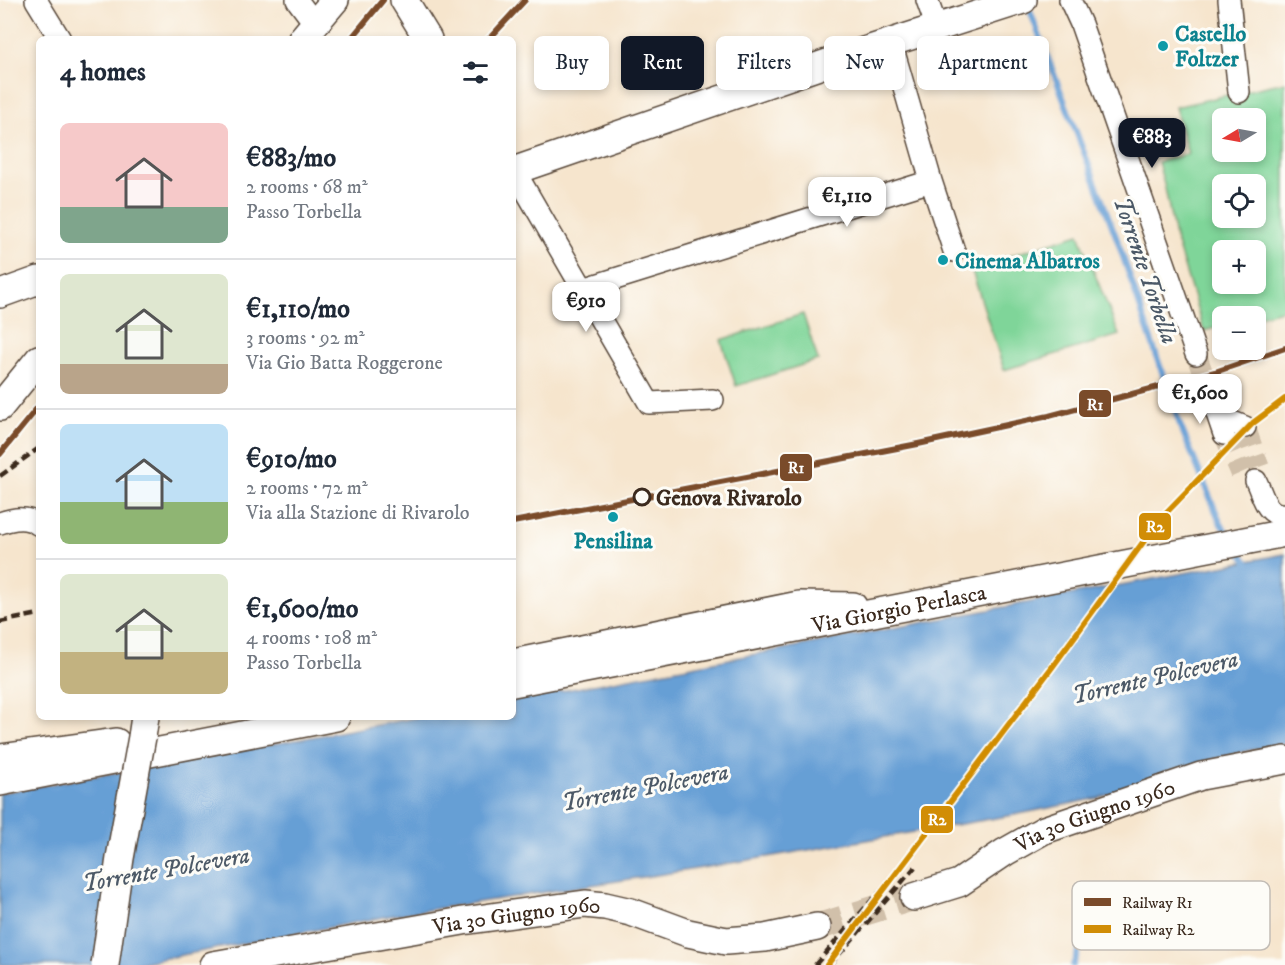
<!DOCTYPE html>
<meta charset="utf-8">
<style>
body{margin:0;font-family:"IM FELL DW Pica",serif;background:#f2f2f3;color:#1f2937;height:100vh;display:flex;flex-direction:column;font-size:22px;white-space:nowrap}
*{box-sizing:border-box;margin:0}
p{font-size:20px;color:#747a83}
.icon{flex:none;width:33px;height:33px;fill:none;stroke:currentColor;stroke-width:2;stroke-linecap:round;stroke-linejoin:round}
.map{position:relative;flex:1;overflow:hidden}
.panel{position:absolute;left:36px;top:36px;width:480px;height:684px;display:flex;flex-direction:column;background:#fff;border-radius:9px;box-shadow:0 3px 9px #0003}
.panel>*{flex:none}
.guide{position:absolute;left:534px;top:36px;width:570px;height:54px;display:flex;gap:12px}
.needle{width:39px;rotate:260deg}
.buttons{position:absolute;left:1212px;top:108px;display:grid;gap:12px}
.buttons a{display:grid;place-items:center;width:54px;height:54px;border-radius:9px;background:#fff;box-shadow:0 3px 9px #0003;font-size:30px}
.price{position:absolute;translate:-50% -51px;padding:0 14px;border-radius:12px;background:#fff;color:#222;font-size:20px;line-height:39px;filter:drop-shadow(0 2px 3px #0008)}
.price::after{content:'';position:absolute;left:50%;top:36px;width:18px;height:14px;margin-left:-9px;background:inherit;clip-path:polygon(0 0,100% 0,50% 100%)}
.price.on{background:#111827;color:#fff}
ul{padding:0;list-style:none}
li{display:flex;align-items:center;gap:18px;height:150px;padding:0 24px}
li+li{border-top:2px solid #e0e1e3}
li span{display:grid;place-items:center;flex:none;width:168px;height:120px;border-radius:9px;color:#555}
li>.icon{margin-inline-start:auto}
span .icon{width:72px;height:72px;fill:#fffc;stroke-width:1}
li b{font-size:26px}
h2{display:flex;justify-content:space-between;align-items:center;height:72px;padding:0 24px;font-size:26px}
.pill{padding:0 21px;border-radius:9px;background:#fff;box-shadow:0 3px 9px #0003;font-size:21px;line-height:54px}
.pill.on{background:#111827;color:#fff}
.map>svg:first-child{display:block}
</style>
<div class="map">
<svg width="1285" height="965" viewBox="0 0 1285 965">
<rect width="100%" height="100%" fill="#fdfcf7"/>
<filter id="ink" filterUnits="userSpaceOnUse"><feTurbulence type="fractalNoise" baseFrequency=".0167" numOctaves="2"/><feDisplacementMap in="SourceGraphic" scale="12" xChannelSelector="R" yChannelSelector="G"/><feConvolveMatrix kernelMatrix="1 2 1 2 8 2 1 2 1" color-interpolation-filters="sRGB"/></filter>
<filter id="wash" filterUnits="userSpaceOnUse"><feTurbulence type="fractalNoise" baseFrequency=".008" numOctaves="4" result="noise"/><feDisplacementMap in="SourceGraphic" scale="24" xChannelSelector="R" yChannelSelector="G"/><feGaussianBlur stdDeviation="1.35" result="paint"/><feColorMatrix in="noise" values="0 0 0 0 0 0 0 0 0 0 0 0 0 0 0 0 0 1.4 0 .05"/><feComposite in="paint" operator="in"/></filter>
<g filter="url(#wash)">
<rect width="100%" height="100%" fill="#f6e5cd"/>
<path fill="#7fd599" stroke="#5d805c" stroke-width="1.5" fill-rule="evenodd" d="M1285,82v227l-29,8 -34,-1v10l-18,5 -29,-94 -10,-49 -7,-26 30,-8 -13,-47zM1222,118h34v34h-34zM1222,184h34v34h-34zM1222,250h34v34h-34z
M1079,234l40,101 -115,35 -33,-102z
M803,314l15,46 -82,26 -15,-46z"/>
<path fill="#669fd5" stroke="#50647a" stroke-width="1.5" d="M1285,554v190l-38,7 -75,19 -73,28 -85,17 -318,54 -301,46 -266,50h-129v-172l198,-35 222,-41h93v-17z"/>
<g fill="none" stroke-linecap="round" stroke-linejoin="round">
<path stroke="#669fd5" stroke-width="6" d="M1027,3l90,236 63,186 41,99 9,13
M1237,548l14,19
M1073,965l23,-61"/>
</g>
</g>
<g filter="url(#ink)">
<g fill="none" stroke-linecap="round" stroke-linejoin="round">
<path stroke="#d1c0aa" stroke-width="21" stroke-dasharray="21 10" stroke-linecap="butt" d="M1196,354l17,48
M1245,427l14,40
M1224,434l17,39"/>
<path stroke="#d1c0aa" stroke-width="27" stroke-dasharray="27 14" stroke-linecap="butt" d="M817,927l97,-30"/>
<defs>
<path id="minor" d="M36,0l24,39
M297,0l18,24
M927,0l10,28
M1070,0l11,24 115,330
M1229,0l10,92
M514,170l135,233 64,-3
M931,181l23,70
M583,289l348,-108 -40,-139
M1213,402l11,32
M1218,416l27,11
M1256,481c7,14 10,36 29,33
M0,523c14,-5 27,-7 39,2"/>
<g id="major">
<path d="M404,0l24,39"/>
<path d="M302,39l33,-39"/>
<path d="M513,171l326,-112 184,-59"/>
<path d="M0,294l39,-14"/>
<path d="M0,407l39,-48"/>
<path d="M513,663l286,-58 54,1"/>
<path id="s1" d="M513,683l772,-150"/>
<path d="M142,737l3,-20"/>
<path d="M0,758l116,-16"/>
<path d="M0,782l336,-65"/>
<path id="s2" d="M914,897l45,-14 46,-31 39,-22 157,-54 84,-16"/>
<path id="s3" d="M213,965l250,-44 122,-17 20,2 26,6 57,21 38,8 39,-3 52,-11"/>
</g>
</defs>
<use href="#minor" stroke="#574638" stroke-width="24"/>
<use href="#major" stroke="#574638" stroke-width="30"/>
<use href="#minor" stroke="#fff" stroke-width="21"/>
<use href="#major" stroke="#fff" stroke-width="27"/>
<path stroke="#3b2a1e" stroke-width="4.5" stroke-dasharray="9 4.5" stroke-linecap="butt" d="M489,39l36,-39
M0,476l39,-28
M513,522l405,-78 131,-28 166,-44 70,-24
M0,622l39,-8
M815,965l91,-104
M830,965l85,-98"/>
<defs>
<path id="major-bridge" d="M105,965l15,-107 22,-121"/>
</defs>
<use href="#major-bridge" stroke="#574638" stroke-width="30" stroke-linecap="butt"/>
<use href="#major-bridge" stroke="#fff" stroke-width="27"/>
<defs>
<path id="rail-1" d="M351,39l32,-39
M489,39l36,-39
M0,454l39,-48
M513,522l405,-78 131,-28 166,-44 70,-24"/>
<path id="rail-2" d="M827,965l226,-299 107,-147 93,-96 32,-24"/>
</defs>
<use href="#rail-1" stroke="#fdfcf7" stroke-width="10"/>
<use href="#rail-2" stroke="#fdfcf7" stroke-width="10"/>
<use href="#rail-1" stroke="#7a4b2a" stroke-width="6"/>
<use href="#rail-2" stroke="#d18d06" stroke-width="6"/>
</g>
</g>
<g fill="#0f9aa8" stroke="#fdfcf7" stroke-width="2">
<circle cx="1163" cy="46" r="6"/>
<circle cx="943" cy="260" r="6"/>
<circle cx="613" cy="517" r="6"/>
</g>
<circle fill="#fdfcf7" stroke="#3b2a1e" stroke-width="3" cx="642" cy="497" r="8"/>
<g text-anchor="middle" stroke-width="6" stroke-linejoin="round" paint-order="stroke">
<g font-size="22" font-weight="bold" fill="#0d838f" stroke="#fdfcf7" text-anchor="start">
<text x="1175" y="41">Castello<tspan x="1175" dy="25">Foltzer</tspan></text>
<text x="955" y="268">Cinema Albatros</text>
<text x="613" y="548" text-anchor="middle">Pensilina</text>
</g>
<g font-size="22" font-weight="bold" fill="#3b2a1e" stroke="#fdfcf7" text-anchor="start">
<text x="656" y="505">Genova Rivarolo</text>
</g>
<g font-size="22" fill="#3b2a1e" stroke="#fdfcf7">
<text dy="8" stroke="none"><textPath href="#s1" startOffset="393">Via Giorgio Perlasca</textPath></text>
<text dy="8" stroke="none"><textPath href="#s2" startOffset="200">Via 30 Giugno 1960</textPath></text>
<text dy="8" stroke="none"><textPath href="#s3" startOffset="308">Via 30 Giugno 1960</textPath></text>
</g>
<g font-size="24" font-style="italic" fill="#4c5967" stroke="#fdfcf7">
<text transform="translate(1146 270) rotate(71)" y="8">Torrente Torbella</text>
<text transform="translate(1155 677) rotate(-13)" y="8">Torrente Polcevera</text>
<text transform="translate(645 787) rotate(-11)" y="8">Torrente Polcevera</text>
<text transform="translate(166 869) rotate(-10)" y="8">Torrente Polcevera</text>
</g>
</g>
<rect x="1072" y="881" width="198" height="69" rx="9" fill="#fdfcf7" stroke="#c3bdb6" stroke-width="1.5"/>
<rect x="1084" y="898" width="27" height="8" fill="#7a4b2a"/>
<rect x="1084" y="925" width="27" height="8" fill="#d18d06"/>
<g font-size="16" fill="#3b2a1e">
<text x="1122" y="908">Railway R1</text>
<text x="1122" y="935">Railway R2</text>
</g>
<g stroke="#fdfcf7" stroke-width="2">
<rect x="1078" y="389" width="34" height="29" rx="6" fill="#7a4b2a"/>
<rect x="779" y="453" width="34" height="29" rx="6" fill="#7a4b2a"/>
<rect x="1138" y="512" width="34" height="29" rx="6" fill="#d18d06"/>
<rect x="920" y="805" width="34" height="29" rx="6" fill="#d18d06"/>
</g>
<g font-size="16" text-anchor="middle" font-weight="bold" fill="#fff">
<text x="1095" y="410">R1</text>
<text x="796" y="473">R1</text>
<text x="1155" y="532">R2</text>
<text x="937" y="825">R2</text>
</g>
</svg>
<div class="buttons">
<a><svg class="needle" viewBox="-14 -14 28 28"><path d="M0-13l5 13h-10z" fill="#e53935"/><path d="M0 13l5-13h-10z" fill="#747a83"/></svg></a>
<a><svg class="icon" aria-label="locate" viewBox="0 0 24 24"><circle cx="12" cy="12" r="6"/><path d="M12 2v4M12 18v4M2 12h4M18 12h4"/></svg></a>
<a>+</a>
<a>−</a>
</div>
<b class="price on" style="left:1152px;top:169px">€883</b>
<b class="price" style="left:847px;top:228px">€1,110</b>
<b class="price" style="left:586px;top:333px">€910</b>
<b class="price" style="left:1200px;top:425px">€1,600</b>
<div class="guide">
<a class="pill">Buy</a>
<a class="pill on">Rent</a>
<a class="pill">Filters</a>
<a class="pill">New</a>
<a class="pill">Apartment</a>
</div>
<section class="panel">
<h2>4 homes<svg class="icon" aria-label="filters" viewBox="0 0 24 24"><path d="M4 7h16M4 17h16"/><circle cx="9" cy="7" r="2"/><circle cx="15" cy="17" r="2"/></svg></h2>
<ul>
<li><span style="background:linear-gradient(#f6c9c9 70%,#7fa58c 0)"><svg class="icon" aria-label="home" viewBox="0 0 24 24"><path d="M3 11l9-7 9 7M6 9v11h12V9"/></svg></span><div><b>€883/mo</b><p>2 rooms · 68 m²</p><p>Passo Torbella</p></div></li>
<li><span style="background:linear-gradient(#dfe7d0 75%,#b9a48a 0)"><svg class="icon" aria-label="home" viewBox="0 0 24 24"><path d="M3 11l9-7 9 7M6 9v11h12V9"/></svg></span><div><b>€1,110/mo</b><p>3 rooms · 92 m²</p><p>Via Gio Batta Roggerone</p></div></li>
<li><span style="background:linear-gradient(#bfe0f5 65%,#8fb573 0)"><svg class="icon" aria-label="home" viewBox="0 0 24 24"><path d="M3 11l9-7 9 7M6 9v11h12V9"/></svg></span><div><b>€910/mo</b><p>2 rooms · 72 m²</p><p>Via alla Stazione di Rivarolo</p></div></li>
<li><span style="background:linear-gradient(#dfe7d0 65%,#c2b280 0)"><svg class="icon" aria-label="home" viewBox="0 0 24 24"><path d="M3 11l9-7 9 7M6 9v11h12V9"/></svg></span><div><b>€1,600/mo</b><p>4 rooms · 108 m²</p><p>Passo Torbella</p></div></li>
</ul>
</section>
</div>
